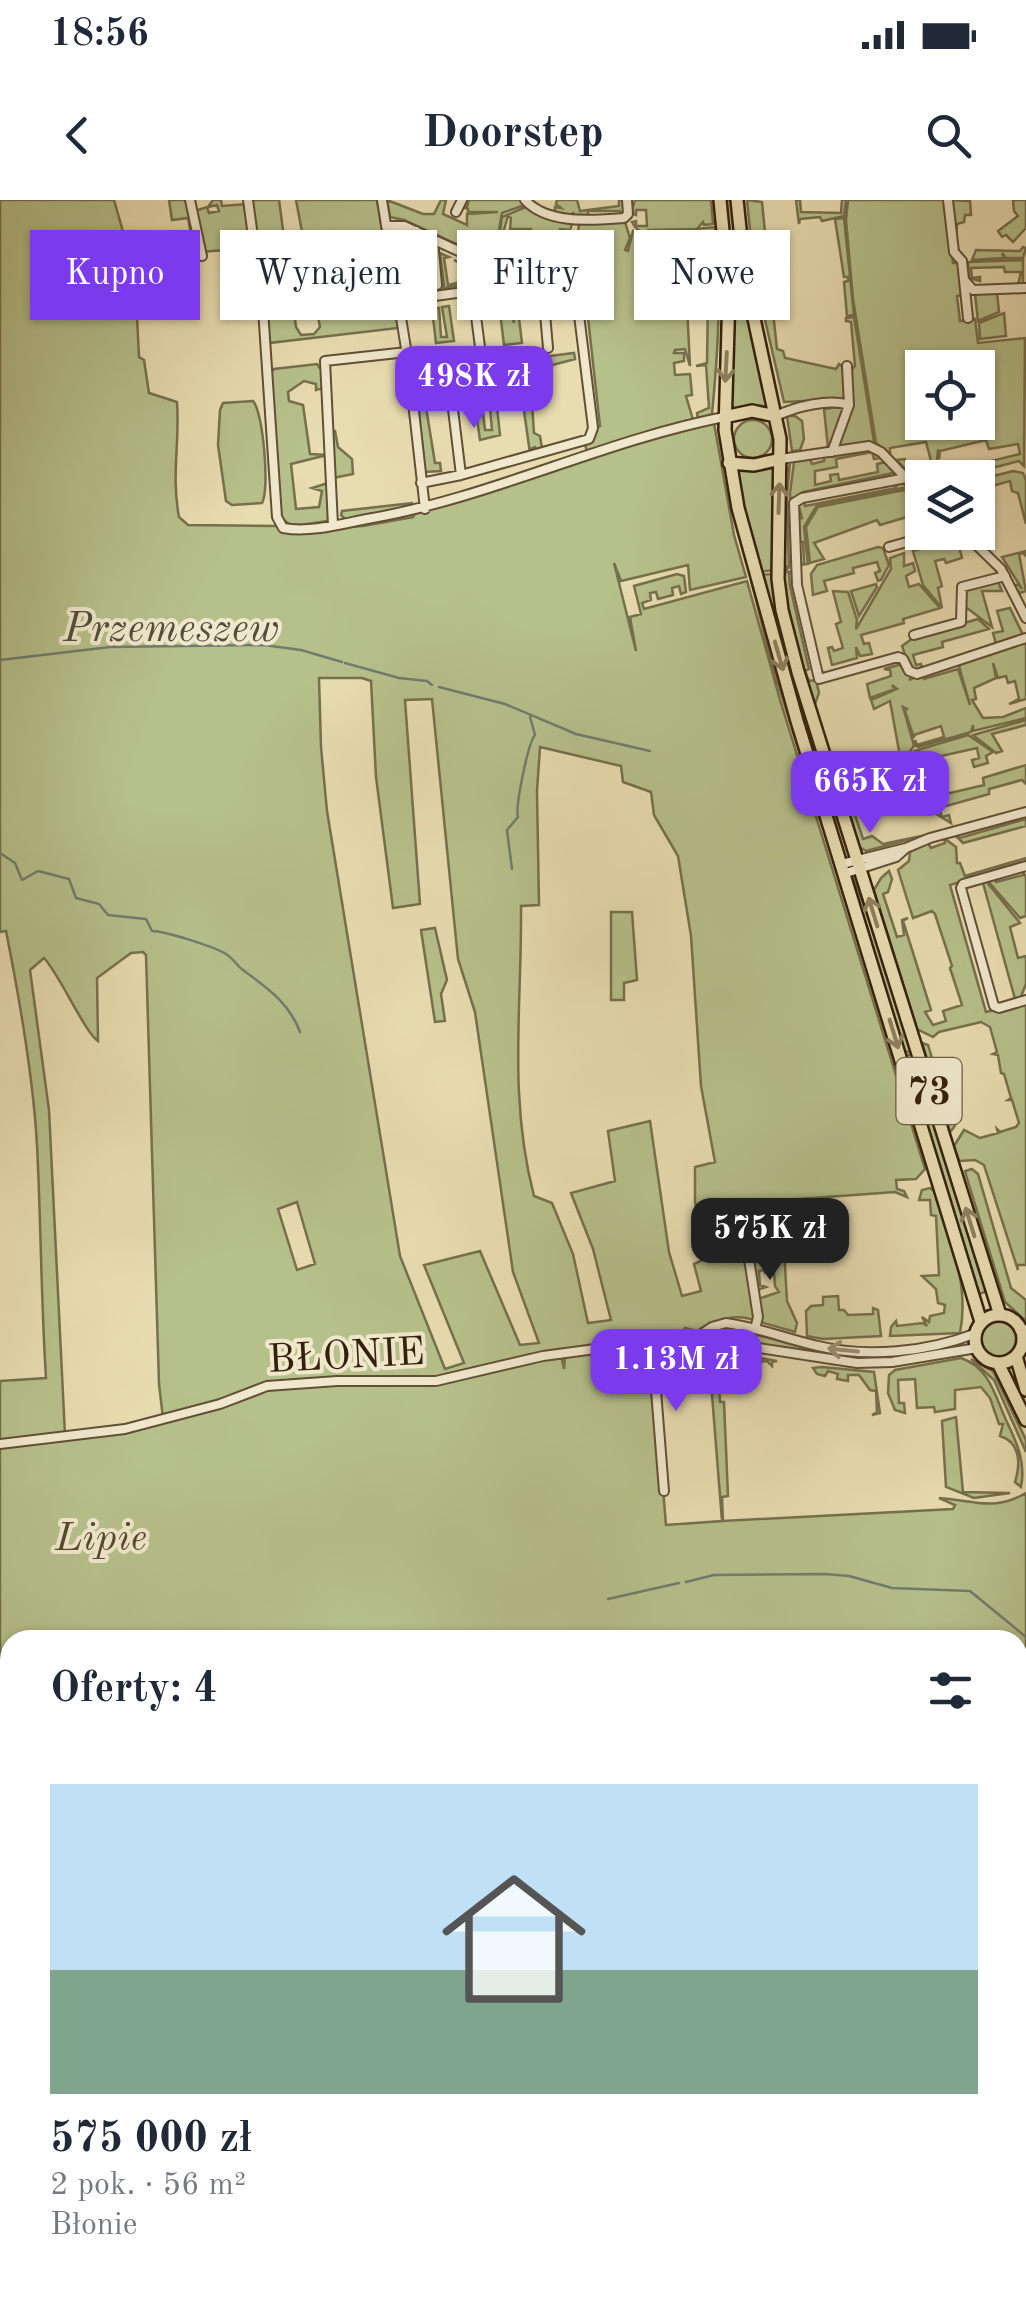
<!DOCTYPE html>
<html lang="pl">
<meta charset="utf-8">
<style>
body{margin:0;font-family:"Old Standard TT",serif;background:#f2f2f3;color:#1f2937;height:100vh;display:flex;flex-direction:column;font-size:38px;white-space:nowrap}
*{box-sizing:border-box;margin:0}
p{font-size:32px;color:#747a83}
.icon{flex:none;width:55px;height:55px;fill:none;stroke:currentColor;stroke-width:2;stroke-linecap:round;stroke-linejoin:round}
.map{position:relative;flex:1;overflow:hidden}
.details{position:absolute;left:0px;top:1430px;width:1028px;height:672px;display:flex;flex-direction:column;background:#fff;border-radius:30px 30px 0 0;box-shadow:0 2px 8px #0004}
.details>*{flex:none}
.hud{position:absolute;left:30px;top:30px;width:968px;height:90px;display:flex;gap:20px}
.buttons{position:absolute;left:905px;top:150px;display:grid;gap:20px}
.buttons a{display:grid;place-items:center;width:90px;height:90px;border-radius:0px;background:#fff;box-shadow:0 2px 8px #0004;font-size:50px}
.price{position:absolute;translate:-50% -85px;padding:0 22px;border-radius:20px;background:#7c3aed;color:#fff;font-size:32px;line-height:65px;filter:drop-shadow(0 2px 5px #0008)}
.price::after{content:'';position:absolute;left:50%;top:60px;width:30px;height:22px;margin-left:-15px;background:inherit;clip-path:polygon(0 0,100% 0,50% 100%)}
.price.current{background:#222;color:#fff}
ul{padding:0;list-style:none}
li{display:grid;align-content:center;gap:20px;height:530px;padding:0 50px}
li span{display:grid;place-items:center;height:310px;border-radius:0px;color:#555}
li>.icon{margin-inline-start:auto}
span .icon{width:180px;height:180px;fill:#fffc;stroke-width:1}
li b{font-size:42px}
h2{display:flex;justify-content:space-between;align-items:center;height:120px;padding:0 50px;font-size:42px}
.pill{padding:0 35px;border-radius:0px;background:#fff;box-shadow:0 2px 8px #0004;font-size:35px;line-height:90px}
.pill.current{background:#7c3aed;color:#fff}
.status{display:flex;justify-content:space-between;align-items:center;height:70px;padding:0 50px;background:#fff;direction:ltr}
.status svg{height:28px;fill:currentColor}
header{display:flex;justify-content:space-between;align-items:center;height:130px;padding:0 50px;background:#fff;font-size:45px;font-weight:700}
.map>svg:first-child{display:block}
</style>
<div class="status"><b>18:56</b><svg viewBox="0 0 49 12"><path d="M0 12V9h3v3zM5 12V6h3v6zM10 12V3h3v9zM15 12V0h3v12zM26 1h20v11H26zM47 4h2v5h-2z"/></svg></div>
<header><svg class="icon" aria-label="back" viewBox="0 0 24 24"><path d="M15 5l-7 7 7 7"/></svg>Doorstep<svg class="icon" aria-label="search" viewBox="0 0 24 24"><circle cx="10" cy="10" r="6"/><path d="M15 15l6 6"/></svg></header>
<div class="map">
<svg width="1026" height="2102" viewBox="0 0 1026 2102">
<rect width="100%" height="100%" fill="#e8dcb1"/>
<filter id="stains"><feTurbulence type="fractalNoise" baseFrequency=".002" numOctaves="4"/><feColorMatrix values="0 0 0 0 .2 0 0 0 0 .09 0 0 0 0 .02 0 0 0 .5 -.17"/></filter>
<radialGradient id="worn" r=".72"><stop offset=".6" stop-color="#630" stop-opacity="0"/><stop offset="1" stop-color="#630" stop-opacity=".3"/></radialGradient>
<path fill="#b6c08b" stroke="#76704c" stroke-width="2.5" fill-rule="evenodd" d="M0,0h114l16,56 30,8v6l-16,2 -9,5 4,80 5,3 5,33 28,9c3,41 -6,73 2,115l9,8 89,1 6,4 80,-4 50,-9 2,-3 219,-70 80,-21 20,112 12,42 -56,13 -2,-25 -67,16 -7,-18 22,88 -6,-34 11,-3 -7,-28 43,-12 7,2 2,16 -5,2 -2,-8 -7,2 1,7 -15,4 -2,-7 -6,1 1,7 -9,3 2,6 103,-28 33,119 145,469 -9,10 -20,1 1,9 7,2 3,6 -12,-5 -123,9 5,30h6l4,70 10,22 -2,9 -35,-10 -2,-23 21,-7 -4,-6 -1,-14 -9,1 -1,-3 -5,1 1,14 6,2 -11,4 -3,-32 22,-5 -1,-10h-3l-2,-8 -20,6 -3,-14 -3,1 14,92c-20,-9 -39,-1 -59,10l-12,-3 -6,7 -111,16 -138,30 -168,5 -99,32 -4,-34 -13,-429 -3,-3 -12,1 -34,25 1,63c-13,-8 -38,-66 -54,-83l-14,12 19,140 16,325 -65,7v-61l46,-3c-5,-78 -5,-155 -9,-233 -4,-71 -17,-144 -31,-214l-6,1zM319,478h43l9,3 5,96 17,131 27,-4 -15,-204 27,-1 26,260 17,53 38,260 26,71 -19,2 -40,-94 -56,14 40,98 -19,6 -45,-113 -73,-445 -6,-64zM540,547l81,19 2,16 28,10 3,23 24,41 13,80 10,150 14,76 -20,5v34l10,58 -11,5 7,27 -19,5 -13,-44 -19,-131 -42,10 7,50 -44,12 22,56 18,71 -23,3 -15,-69 -21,-51 -18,-7c-26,-100 -12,-189 -13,-290l18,-1 -2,-114zM297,1002l18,62 -18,6 -19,-61z
M169,0h20l7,39 -1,-28 12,-4 2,6 10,-2 -2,-6 -9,2 5,-7h8l1,6 25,-2 3,31 -13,14 -49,4 5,-7 -5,-28 -16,2z
M251,0h28l17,127 5,8 13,-1 6,-7 -24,-127h81l21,128 -129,15z
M387,0l36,14h11l7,-14h5l-3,14 24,11v-11l31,-2h-30v-3l-8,-3 7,1 2,-7h52l4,5 -23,8 -6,33 -9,12 -83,-38 -14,-3z
M557,0h20l3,11 39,-5v-6h5l1,12 -4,4 -1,-5h-32v4h-14l-1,-3v3l-18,-1v-7l6,1 -5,-4z
M635,0h76l2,24 -9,1 -1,-3 -6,7 -50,1 24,1c-15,3 -31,8 -39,-9l4,-1v5h11l-1,-16h-10v5l-5,-2z
M724,0h9l8,72h-10z
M747,0l15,2 9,90 -16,-11z
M796,0h4l1,12 40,1 1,-13h4l-2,16 -22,5 -2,-4 -20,2 -1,5z
M848,0h97l8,63h7l3,32 -6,1 3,25 15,-2 3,24 47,-5 -1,128 -5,-5 -61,16h-22l-2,-6 -20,5 7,-1v10l-8,-10 30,-10 2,7 75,-18 -2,-10 -29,5 -3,-9 -46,11 -1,8 -1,-10 -1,13 -28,11 -13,-13 9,-1 2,7 24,-5 -5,-19 -36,6v6l-14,-11 -23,-144 -7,-79zM922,168h56v54h-56z
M951,0l19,1 1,14h-6l-1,7 -7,2 -1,17z
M1013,0h13v28l-13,14 -7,-7 -4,2 -4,-6 20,-15 -4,-5z
M526,7l16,9 31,5 -3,9 -10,-1 -2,14 21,6 3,-10 -4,-2 1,-16 46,1 5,16 -5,12 3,1 5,-20 13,8 16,22 7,29h15l1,-6 1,14 -12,1 -3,4 3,14 10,-3v-10l3,2 3,60 -5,-17 -10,1 -1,3h10v8l-10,2 1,12 15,-1 2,21 -6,1 7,24 -106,32 -2,-8 8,-4 3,-12 4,-2 -13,-117h-5l-13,-13 -80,-37 9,-12 4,-30zM508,16l3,2 -1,11h21l2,28 -27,2 -2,-29z
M844,18l10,97 -7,1 -3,-34 4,-1v-4h-4l-9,-58z
M715,27c7,64 3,124 -3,187l-14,5 -1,-6 12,-5 -3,-43 -10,1 11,-3 1,-64 -18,-7 -6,-52 -8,-9z
M1023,47l3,1 -3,10h-17l-4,-5 2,5 -32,2 4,-10 44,1z
M435,51l14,6 -5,1 4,27 13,-3 -2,-19 -5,-3 13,6 -5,1 2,18 -17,2v5l-3,-5 -1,5 -6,-4 -2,5 -1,-8 -1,6 -22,2 -3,4 -2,-20h5l2,8 15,-2 -3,-27 6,-1 4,31 9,-1 -4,-31h-4z
M1023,60v25h-5l3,-13h-16l-1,-5 -33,1 1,10 8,-1v4l-11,-3 -1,-16z
M741,75l27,132 -37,5v-136z
M997,92l2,20 -21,9 -3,-27z
M759,94l18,14 -4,4 4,37 6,2 2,7 51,11 3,-5 3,2 4,33 -62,3z
M449,106l5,35 -18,2 -4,-34 7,-1 2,29h6l-5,-30z
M518,110l4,33 -18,2 -4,-33 12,3 2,8 -2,-12z
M1004,113l2,23 -26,3 -1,-16z
M854,117l20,125 -32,4 -4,-3 14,-43 -1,-30 4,-4 -4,-44 -5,-1v-3z
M574,153l1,6 -56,15 -1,-14z
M471,161l2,15 -25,7 -8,-4 -3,-14z
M513,161l2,14 -38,10 -2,-19z
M317,164l5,7v17l-6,2v-6l-12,-3 -16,11 1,9 14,4 7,49 17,1 -36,9 5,45 23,-2 3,-16 -10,-3 16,-5v38l-36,5 -11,-8 -10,-146 3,-3z
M489,198h7l4,37 -20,5 -5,-35 7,-1 3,26h7z
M253,201c10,10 17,89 9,102l-30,2 -6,-4 -8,-56 2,-35 3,-7z
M425,201l10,62h5l1,8 -16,1 -7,-69z
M532,203l2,30 6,3 2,12 -5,3 -2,-4 -5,2v4l-7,-49z
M845,206l-13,43 -4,-1 -4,-39z
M787,216h8l7,5 2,18 -4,11 -8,1z
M734 239a19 19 0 1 1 38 0a19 19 0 1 1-38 0Z
M331,231h4l3,16 14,12 1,15 -20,4z
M858,249l13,1 10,8 -7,1 -2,-7 -36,7 1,8 -22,4v14l16,-4 -1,-6 8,-1 1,6 39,-8 -1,-8 9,-2 11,13 -3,2 -1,-4 -90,19v4l-11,2v69l-2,-74 4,-31 16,-3 2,5 12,-3v-5z
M790,264l-3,29 2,76v-3l-6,1 1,-90z
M774,267v103l-15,2 -18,-70 -4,-31z
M1013,271l10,2 3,7v44l-8,-31 -6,-2 -2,-10 -25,7 -2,-4 -5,1v-5z
M902,282l6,5 -91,18 -13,22 4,37 -8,1 4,-2 -1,-21 -4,-1 -1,-22 4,-1 -4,-14 6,-3 1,5 91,-18v-5z
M910,289l12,12v31l-5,1v-19l-37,11 -3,-5 -63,23 10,16 -14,4 -4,-36 12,-20z
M413,303l-22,9 -46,7 -4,-4 1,-4z
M952,340l2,4 4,-1 4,15 -16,5 -2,-4 -9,2 7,25 -4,2 4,20 -19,-23 -10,-34z
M878,347l5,1 6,17 -8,15 -3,1 -3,-8 5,-2 -3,-9 -24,6 1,5 -30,8 3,10 -14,4 -2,-21 6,-9z
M1026,351v5l-3,-3 -4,1 7,37 -6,2 -6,-6 4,-3 4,5 -20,-32z
M904,353v13l9,-3 2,8 -9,5 3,11 10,-3 21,24 -37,11 1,4 -43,12 3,9 5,-1 3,11 -12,2 -4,-9 1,11 -25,7 -4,-17 4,-1 2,4 9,-3 -7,-24 5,-2 -8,-31 15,1 9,28 -1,9 35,-60 -1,-11z
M787,368v4l7,-1 -5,3 1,12 19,83 -4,2 4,10 7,-1 3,13 -4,11c-17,-35 -32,-93 -32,-131z
M774,374l65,238 -6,2 -17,-43 -57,-196z
M997,379l5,12h-20l10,36 -29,-22v-16z
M751,380l72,238 -3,1 -49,-158z
M876,384l1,3 -18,29 -8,-25z
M1010,408l14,29 -28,7 -3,-11 10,-2 -6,-20z
M978,419l11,10 -47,13 1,5 -30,8 3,10 5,-1 2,6 -14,-3 -7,-21 11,-8z
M1021,442l5,3v54l-17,5 10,-5 -4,-18 -7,2 -2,-7 -8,2 -5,-15 3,15 -22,10 2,11 -4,1 11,18 20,-1 23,-9v10l-53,13v-6l-2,7 -53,15 -2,-1 -1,-6 2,5 27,-8 -3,-11 -27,9v3l-9,-27 2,-2 -4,-2 11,39 -13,16 -11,-61 -16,8 -3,-9 26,-11 -5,-4 3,4 -25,9 -3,-14 24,-8 -1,-6 -6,-1 14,-4 -1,-5 9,13 8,2 -5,5 13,-6 2,5 34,-10 12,36 -11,-39 12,-9z
M1026,520v5l-34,9 10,17 -6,2 -23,-18z
M968,535l25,17 -7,4 2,7 -14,4 -2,-7 7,-2 -2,-10 -72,16 9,-13z
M889,555l5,17 10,-3 2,9 -26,7 -9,-25z
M1026,565v19l-4,-4 -33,9v5l-50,14 3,9 7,-2 2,8 -23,-14 -1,-3 5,-2 -2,-5 -5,1 -1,-5 3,-2 2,5 55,-13 -1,-7z
M858,608l-4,4 9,27 9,-3 11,8 43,-9 -60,16 -10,-6 -9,-31z
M1026,619v7l-63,17 -8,-8 5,3z
M944,638l12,9 1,16h3l5,13 61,-18v3l-76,24 36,127 40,-10v263h-9l1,5 -34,-105 -9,-5 -16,1 -5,-15 10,-16 16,8 18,-5 -1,-4 3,3 16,-5 3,-4 -7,-23h-4l3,-2 -7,-24 -3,-1 -3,-18 -5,-1 4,-2 -7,-25 -9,-5 -42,10 -6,5 -16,-8 -43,-139 7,-12 8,-7 3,8 -4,13 -5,2 14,43 7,-2 -2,-15 6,-2 -5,3 28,89 -6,2 8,13 13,-4 -3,-10 19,-6 -12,-37 2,-2 -17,-52 -3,-3 -19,7 -15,-48 11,-9 1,-9 18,-9 3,5 14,-5z
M1022,670l4,7v39l-6,2 -33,-38 7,-2 2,4 27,-7z
M853,678l29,74 31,98 -9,3 -54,-173z
M985,680l35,43 -10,4 8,31 8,-2v28l-6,15h-5l-32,-116 -18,5z
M611,712h21l5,68 -13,3v17h-13z
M435,728l12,52 -6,14 4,27 -10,1 -14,-92z
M922,843l6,2 8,26 16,7c5,19 13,39 -2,54z
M914,853l74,238 -9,3 -74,-238z
M972,969l6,5 33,114 15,12v21l-21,-19 -39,-127 -1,-4z
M930,988l4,3c15,47 36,92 26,142l-70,3 1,-9 5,-6 1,5 26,-3 4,3 -5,-9 7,5 1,-6 14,-3 1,-8 -7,-2 -2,-14 -14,-13 17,-1 -3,-59 -5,-1 -1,-15h-11l3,-10z
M838,1096l1,14h5l4,5 25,-1v-6l5,2 3,26 -58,3 -16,-3 -1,-25 5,-5 12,-1v-8z
M980 1139a18 18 0 1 1 36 0a18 18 0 1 1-36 0Z
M737,1131c26,3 51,14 76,19 50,12 96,5 146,-7v4l-89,12 -135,-18 -4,-6z
M692,1141l1,17 -37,5 -1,-17z
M698,1141l24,16 1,26 -4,2 1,17h4l4,94 -6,1 1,24 230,-12 2,-4 -16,-7c34,2 54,14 87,-5v352l-8,1v-206h-1008v652h258l2,10h-270v-857l112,-11 151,-46 90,-6 47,2 161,-29 3,14 1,-11 5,-4 70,-11 11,3 15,179 56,-4 -13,-164h-10z
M739,1154l38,7 -5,1v4l-5,-5 -12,1v4l-22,8 -2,-14z
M961,1158c29,10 34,38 45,62 11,23 20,42 15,67l-6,-5c6,-19 5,-40 -15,-46l3,-12h-4l-9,-26 -9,-11 -26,3v19l-20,3 -1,-5 -17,1 -2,-29 -17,1 1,23h5l1,10 -10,-3 -7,-17 1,-18 6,-5z
M971,1159l22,12 33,69v12l-32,-72z
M822,1167l52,5 6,41 -8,2 5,-3 -1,-21 -6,-1 -11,-15h-11v6l-11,-2 1,-5 -10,-3 -3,5 -8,-2 -4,-6z
M956,1217l7,75 47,1 -36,5 -28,-11 -4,-66z
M1026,1669v272l-8,11v-282z
M1026,1959v63l-8,1v-63z
M1026,2040v62h-31l-3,-9 26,-1v-51z
M339,2093h273l-1,9h-260z
M615,2093h64l-31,9h-33z"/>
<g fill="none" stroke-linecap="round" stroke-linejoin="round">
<path stroke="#707d6e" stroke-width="2.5" d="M0,460l110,-13 154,-2 37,5 41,12
M345,463l54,15 28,3 5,4
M439,487l66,17 71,30 74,17
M0,653l15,10 7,17 16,-9 31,8 7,19 23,6 9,11 38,4 6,12c13,0 63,16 74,23 7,4 11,12 17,16 25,19 45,31 57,62
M512,669l-5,-39 11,-13c-3,-10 10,-74 17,-82l-5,-18
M686,1382l28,-7 111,-1 24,2 43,12 78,3 56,46
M608,1399l71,-16
M3,1556l7,1
M1018,1557l8,-9"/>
<defs>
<path id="minor" d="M190,0l12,56
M248,0l15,109 14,208 6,11c27,5 58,-4 84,-9 123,-21 235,-78 357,-102
M382,0l27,167 16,142
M525,0c23,25 68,20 99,18l4,-4 -1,-14
M948,0l6,52 8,9 6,57
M456,12l6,-12
M386,26h18l163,75 8,5 4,9 14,113 -4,11 -128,36 -40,8
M433,39l4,46
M416,49v-18
M468,55l12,92
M488,64l3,43
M965,81l8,9 53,-2
M543,90l5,58
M398,101l66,-9
M451,193l10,82
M776,216c19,-9 53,-18 73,-11
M832,252l17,-47 -2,-39
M781,259l88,-13 12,6 25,26
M922,294l-16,-16 -104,20 -8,5 3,82 22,94 79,-22 5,2 6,12 8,3 109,-36
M333,325l-8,-164 82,-9
M963,332l38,37 25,49
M889,347l54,-15
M914,435l47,-13 1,-35 43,-11
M842,664l64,-16
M1026,666l-63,18 -2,4 33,118 5,2 27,-8
M846,673l50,-16 10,-9 24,-10 96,-26
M745,1033l13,84 -3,12
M700,1135l12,-8 14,-4c31,4 61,16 92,23 49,12 109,6 156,-12
M652,1140l12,151
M0,1244l125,-15 95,-25 47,-18 70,-5h99l107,-25 157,-21 26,8 131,20 35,-1 85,-14
M1018,2032l8,-1
M660,2102l31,-10"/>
<path id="secondary" d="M1020,1129l6,2
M1021,1149l5,-4"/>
<path id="primary" d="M720,0l9,93 -4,137 13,78 59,213 184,601
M737,0l8,77 35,162 -2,140 4,31 16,62 202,643
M724,217l28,-6 24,5
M729,263l25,2 27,-6
M975 1139a24 24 0 1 1 48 0a24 24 0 1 1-48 0Z
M1016,1156l10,34
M998,1163l28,57"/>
</defs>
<use href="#minor" stroke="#624f36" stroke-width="12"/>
<use href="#secondary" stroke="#35200d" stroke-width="15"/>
<use href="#primary" stroke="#35200d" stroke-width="16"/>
<use href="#minor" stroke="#f0e8cc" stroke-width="8"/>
<use href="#secondary" stroke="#f0e8cc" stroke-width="10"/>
<use href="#primary" stroke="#e8dcb1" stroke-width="11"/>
</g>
<defs><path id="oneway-shaft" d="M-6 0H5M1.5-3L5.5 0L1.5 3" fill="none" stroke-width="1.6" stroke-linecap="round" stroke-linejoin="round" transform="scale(2.5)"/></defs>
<g stroke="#8e7e5f">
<use href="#oneway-shaft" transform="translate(726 167) rotate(93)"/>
<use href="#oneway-shaft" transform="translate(779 298) rotate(-88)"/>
<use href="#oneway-shaft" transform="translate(779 456) rotate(74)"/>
<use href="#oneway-shaft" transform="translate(873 712) rotate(-107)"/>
<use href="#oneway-shaft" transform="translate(894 834) rotate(73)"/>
<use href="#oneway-shaft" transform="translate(970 1022) rotate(-107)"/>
</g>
<use stroke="#9c8e76" href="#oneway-shaft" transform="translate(843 1150) rotate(-174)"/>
<g text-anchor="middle" stroke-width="8" stroke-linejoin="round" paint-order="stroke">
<rect fill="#f0e8cc" stroke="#6d5c46" stroke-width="2.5" x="896.5" y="858" width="65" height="66" rx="8"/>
<g font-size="38" font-weight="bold" fill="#35200d">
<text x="929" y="904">73</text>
</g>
<g font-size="40" fill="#35200d" stroke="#f0e8cc">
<text transform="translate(346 1154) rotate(-3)" y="14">BŁONIE</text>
</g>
<g font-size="40" font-style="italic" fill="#55482c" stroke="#f0e8cc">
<text x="101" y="1350">Lipie</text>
</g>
<g font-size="42" font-style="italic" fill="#524e3e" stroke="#f0e8cc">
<text x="171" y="441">Przemeszew</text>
</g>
</g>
<rect width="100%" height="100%" filter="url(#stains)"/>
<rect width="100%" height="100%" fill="url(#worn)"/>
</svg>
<div class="buttons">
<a><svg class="icon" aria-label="locate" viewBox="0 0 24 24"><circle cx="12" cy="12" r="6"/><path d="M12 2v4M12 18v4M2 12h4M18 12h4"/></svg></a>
<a><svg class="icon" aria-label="layers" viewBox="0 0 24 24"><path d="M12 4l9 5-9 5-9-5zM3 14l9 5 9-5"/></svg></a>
</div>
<b class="price" style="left:474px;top:231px">498K zł</b>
<b class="price" style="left:870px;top:636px">665K zł</b>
<b class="price current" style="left:770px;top:1083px">575K zł</b>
<b class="price" style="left:676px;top:1214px">1.13M zł</b>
<div class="hud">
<a class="pill current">Kupno</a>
<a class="pill">Wynajem</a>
<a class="pill">Filtry</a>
<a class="pill">Nowe</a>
</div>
<section class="details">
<h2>Oferty: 4<svg class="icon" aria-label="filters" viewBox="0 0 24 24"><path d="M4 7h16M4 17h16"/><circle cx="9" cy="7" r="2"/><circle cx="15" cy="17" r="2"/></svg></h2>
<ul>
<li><span style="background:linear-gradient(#bfe0f5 60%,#7fa58c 0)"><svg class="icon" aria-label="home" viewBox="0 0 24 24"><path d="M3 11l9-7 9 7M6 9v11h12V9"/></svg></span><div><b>575 000 zł</b><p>2 pok. · 56 m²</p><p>Błonie</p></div></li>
</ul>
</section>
</div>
